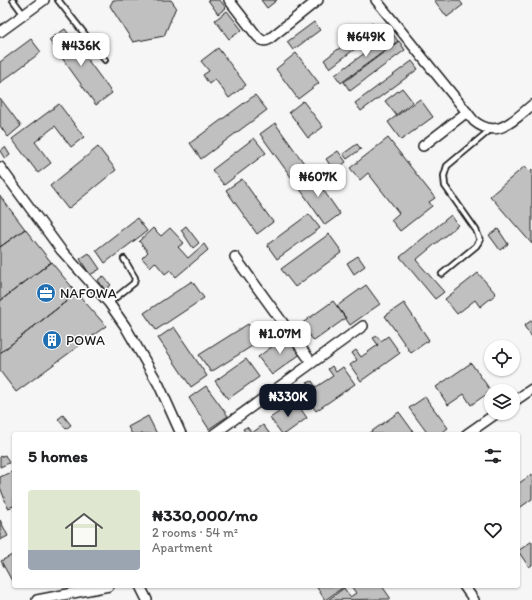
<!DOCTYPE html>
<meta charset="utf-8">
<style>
body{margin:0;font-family:Itim,sans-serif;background:#f2f2f2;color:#202124;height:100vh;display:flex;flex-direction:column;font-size:15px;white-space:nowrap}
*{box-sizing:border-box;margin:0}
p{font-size:13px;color:#757577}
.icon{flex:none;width:22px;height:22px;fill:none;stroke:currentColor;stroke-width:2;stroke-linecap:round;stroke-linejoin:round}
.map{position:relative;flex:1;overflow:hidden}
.panel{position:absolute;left:12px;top:432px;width:508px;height:156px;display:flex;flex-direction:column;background:#fff;border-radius:4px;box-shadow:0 1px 3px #0004}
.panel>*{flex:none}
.fabs{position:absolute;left:484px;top:340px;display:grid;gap:8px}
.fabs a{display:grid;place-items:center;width:36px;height:36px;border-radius:50%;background:#fff;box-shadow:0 1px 3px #0004;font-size:20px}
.price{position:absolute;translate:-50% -34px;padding:0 9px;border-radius:8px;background:#fff;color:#222;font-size:13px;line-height:26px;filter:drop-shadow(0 1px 2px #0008)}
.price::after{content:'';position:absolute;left:50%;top:24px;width:12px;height:9px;margin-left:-6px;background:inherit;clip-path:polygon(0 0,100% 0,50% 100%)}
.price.selected{background:#111827;color:#fff}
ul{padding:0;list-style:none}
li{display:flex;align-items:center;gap:12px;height:100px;padding:0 16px}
li span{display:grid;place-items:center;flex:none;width:112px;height:80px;border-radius:4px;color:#555}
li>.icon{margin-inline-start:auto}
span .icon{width:48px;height:48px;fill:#fffc;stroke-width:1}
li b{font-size:17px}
h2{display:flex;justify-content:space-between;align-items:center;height:48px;padding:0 16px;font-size:17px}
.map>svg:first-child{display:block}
</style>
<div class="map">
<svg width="532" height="600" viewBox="0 0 532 600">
<rect width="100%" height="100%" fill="#f6f6f6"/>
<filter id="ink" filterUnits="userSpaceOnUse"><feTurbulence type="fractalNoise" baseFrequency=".025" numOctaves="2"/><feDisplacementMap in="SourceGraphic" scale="8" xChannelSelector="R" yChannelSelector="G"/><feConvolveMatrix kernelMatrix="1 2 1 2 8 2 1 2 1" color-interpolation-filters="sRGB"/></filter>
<g filter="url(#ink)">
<path fill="#c0c0c0" stroke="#1c1c1c" d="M113,0h58l5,7 -12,29 -31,6 -23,-36z
M208,0h12l6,8 -8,6z
M261,0h16l-10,8z
M434,0h25l4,5 -16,12z
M227,11l15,19 -13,9 -14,-19z
M314,22l6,8 -27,20 -6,-8z
M372,23l6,8 -48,37 -6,-8z
M65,29l47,64 -16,12 -47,-65z
M392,33l6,8 -57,42 -6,-8z
M31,39l10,13 -41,31v-21z
M399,41l6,9 -55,41 -6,-9z
M218,48l28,37 -17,13 -14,-19 -6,5 -6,-9 6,-4 -8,-10z
M296,53l23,30 -21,16 -22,-30z
M412,61l6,8 -57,42 -6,-8z
M402,88l11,14 -17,13 -11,-14z
M255,95l12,15 -66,49 -11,-16z
M0,98l21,28 -13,11 -8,-11z
M420,99l13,18 -32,23 -13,-18z
M303,101l20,26 -15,11 -19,-26z
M59,104l25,33 -13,10 -16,-21 -20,16 16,21 -13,10 -26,-34z
M275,123l31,43 -15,11 -31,-43z
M254,138l12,15 -42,32 -12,-15z
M388,138l47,60 -6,4 3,4 -32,25 -9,-11 8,-7 -31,-40 -8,7 -10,-12z
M357,144l4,5 -14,10 -4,-5z
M5,147l5,8 -5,4 -5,-8z
M98,147l18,23 -48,39 -18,-23z
M338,151l8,11 -12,9 -8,-12z
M525,166l5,5 2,-2v75l-42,-48z
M310,171l30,43 -15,11 -30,-43z
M242,179l31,43 -16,12 -31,-44z
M0,196l25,33 -25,18z
M309,214l11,14 -43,31 -10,-14z
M451,215l7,10 -42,35 28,32 -9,7 -35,-42z
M137,218l10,13 -42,32 -9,-13z
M186,226l13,17 -6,5 -12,-18z
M153,228l8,8 9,-8 14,15 -6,4 10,11 16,-14 4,6 -32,27 -6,-7 -5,4 -10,-12 -5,5 -8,-9 6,-6 -9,-11z
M25,229l26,33 -51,39v-54z
M498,229l10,15 -8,6 -11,-15z
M329,234l13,18 -47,35 -14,-18z
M89,253l11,16 -10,6 -10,-16z
M358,256l7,10 -11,8 -7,-11z
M51,262l26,31 -77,60v-52z
M478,273l18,21 -16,13 -5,-7 -18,14 -12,-15z
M103,276l8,9 -6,5 -7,-10z
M192,281l12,17 -48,32 -12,-17z
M366,285l14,19 -30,21 -13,-19z
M77,293l29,33 -90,66 -16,-21v-18z
M333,301l13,17 -32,23 -13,-17z
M404,303l25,37 -18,13 -26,-37z
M532,320v17l-8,-11z
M248,324l12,17 -49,31 -12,-17z
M174,327l33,49 -16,11 -33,-49z
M289,334l13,19 -30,22 -14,-18z
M377,336l4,5 7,-5 12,17 -39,28 -11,-16 7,-5 -5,-7 4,-3 5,7 17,-12 -5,-7z
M246,359l13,18 -31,22 -13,-18z
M471,363l20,28 -20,14 -7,-11 -16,11 -12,-18z
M332,366l4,6 7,-5 12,17 -39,27 -11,-15 7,-5 -5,-8 5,-2 4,6 17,-11 -5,-7z
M206,386l22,30 -19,13 -20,-31z
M425,397l23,31 -8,6h-12l-19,-26z
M296,402l11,16 -22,16h-3l-12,-16 9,-6 -4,-5 4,-3 5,7z
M399,412l16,22h-47z
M63,415l8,10 -5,4 -8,-10z
M148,416l9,18h-25l-4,-7z
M263,425l7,9h-24l-3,-5 4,-2 5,6z
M5,455l4,8 -9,4v-10z
M14,471v35l-6,2 -8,-21v-10z
M532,474v25l-14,10v-25z
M0,520l8,16 -8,4z
M532,541v24l-3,2 -11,-16z
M14,554v26l-2,1 -11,-20z
M316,586h29l-20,14z
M351,586h31l9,13 -63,1 16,-12 6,9 6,-4z"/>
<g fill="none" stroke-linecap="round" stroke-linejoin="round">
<defs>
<path id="lane" d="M13,0l11,15
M58,0l47,60
M442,274l34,-28 4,-6 -4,-10 -31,-44 -1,-10 3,-10 43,-36
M109,303l25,-20 1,-5 -11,-19"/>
<path id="street" d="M229,0l28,36c4,4 6,6 11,4l50,-40
M376,0l98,121c23,19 40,-1 58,-16
M0,32l44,-32
M423,146l44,-34
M0,167l61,83 48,53 16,23 34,59 22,49
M235,257l77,106
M513,402l19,-13
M214,434l149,-108
M467,434l30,-21
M140,586l7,14
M464,586l10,14
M37,600l72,-14"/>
</defs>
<use href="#lane" stroke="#1c1c1c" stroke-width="8"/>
<use href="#street" stroke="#1c1c1c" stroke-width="12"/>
<use href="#lane" stroke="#fff" stroke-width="4.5"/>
<use href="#street" stroke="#fff" stroke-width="9"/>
</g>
</g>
<defs>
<symbol id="office-disc" viewBox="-11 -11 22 22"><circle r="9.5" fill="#1f6fb2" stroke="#fff"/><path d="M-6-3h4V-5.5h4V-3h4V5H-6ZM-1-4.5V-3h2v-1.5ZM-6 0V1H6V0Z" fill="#fff"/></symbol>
<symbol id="building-disc" viewBox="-11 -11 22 22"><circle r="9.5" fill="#1f6fb2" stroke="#fff"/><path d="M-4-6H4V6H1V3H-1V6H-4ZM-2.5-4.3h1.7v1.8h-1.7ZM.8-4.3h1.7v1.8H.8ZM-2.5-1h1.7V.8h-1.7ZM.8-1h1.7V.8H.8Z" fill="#fff"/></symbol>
</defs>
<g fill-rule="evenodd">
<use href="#office-disc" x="35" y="282" width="22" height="22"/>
<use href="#building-disc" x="41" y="329" width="22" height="22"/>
</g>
<g text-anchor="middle" stroke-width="3" stroke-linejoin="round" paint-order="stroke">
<g font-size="14" fill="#1c1c1c" stroke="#fff" text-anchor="start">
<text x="60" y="298">NAFOWA</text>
<text x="66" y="345">POWA</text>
</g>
</g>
</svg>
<div class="fabs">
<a><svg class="icon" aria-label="locate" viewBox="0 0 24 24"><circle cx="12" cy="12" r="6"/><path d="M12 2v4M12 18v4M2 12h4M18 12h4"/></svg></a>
<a><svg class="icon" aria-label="layers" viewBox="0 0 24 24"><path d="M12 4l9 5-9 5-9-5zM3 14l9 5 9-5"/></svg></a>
</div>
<b class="price" style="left:366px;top:58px">₦649K</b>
<b class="price" style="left:81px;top:67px">₦436K</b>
<b class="price" style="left:318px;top:198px">₦607K</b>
<b class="price" style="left:280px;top:355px">₦1.07M</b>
<b class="price selected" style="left:288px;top:418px">₦330K</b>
<section class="panel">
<h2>5 homes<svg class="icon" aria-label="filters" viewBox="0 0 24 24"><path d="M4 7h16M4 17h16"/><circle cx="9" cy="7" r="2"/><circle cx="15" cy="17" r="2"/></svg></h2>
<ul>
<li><span style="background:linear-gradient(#dfe7d0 75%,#9aa5b1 0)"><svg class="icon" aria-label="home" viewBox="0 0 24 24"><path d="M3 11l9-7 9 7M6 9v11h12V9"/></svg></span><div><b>₦330,000/mo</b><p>2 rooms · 54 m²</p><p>Apartment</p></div><svg class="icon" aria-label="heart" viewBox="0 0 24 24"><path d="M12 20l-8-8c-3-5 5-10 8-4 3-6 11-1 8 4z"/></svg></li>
</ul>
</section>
</div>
